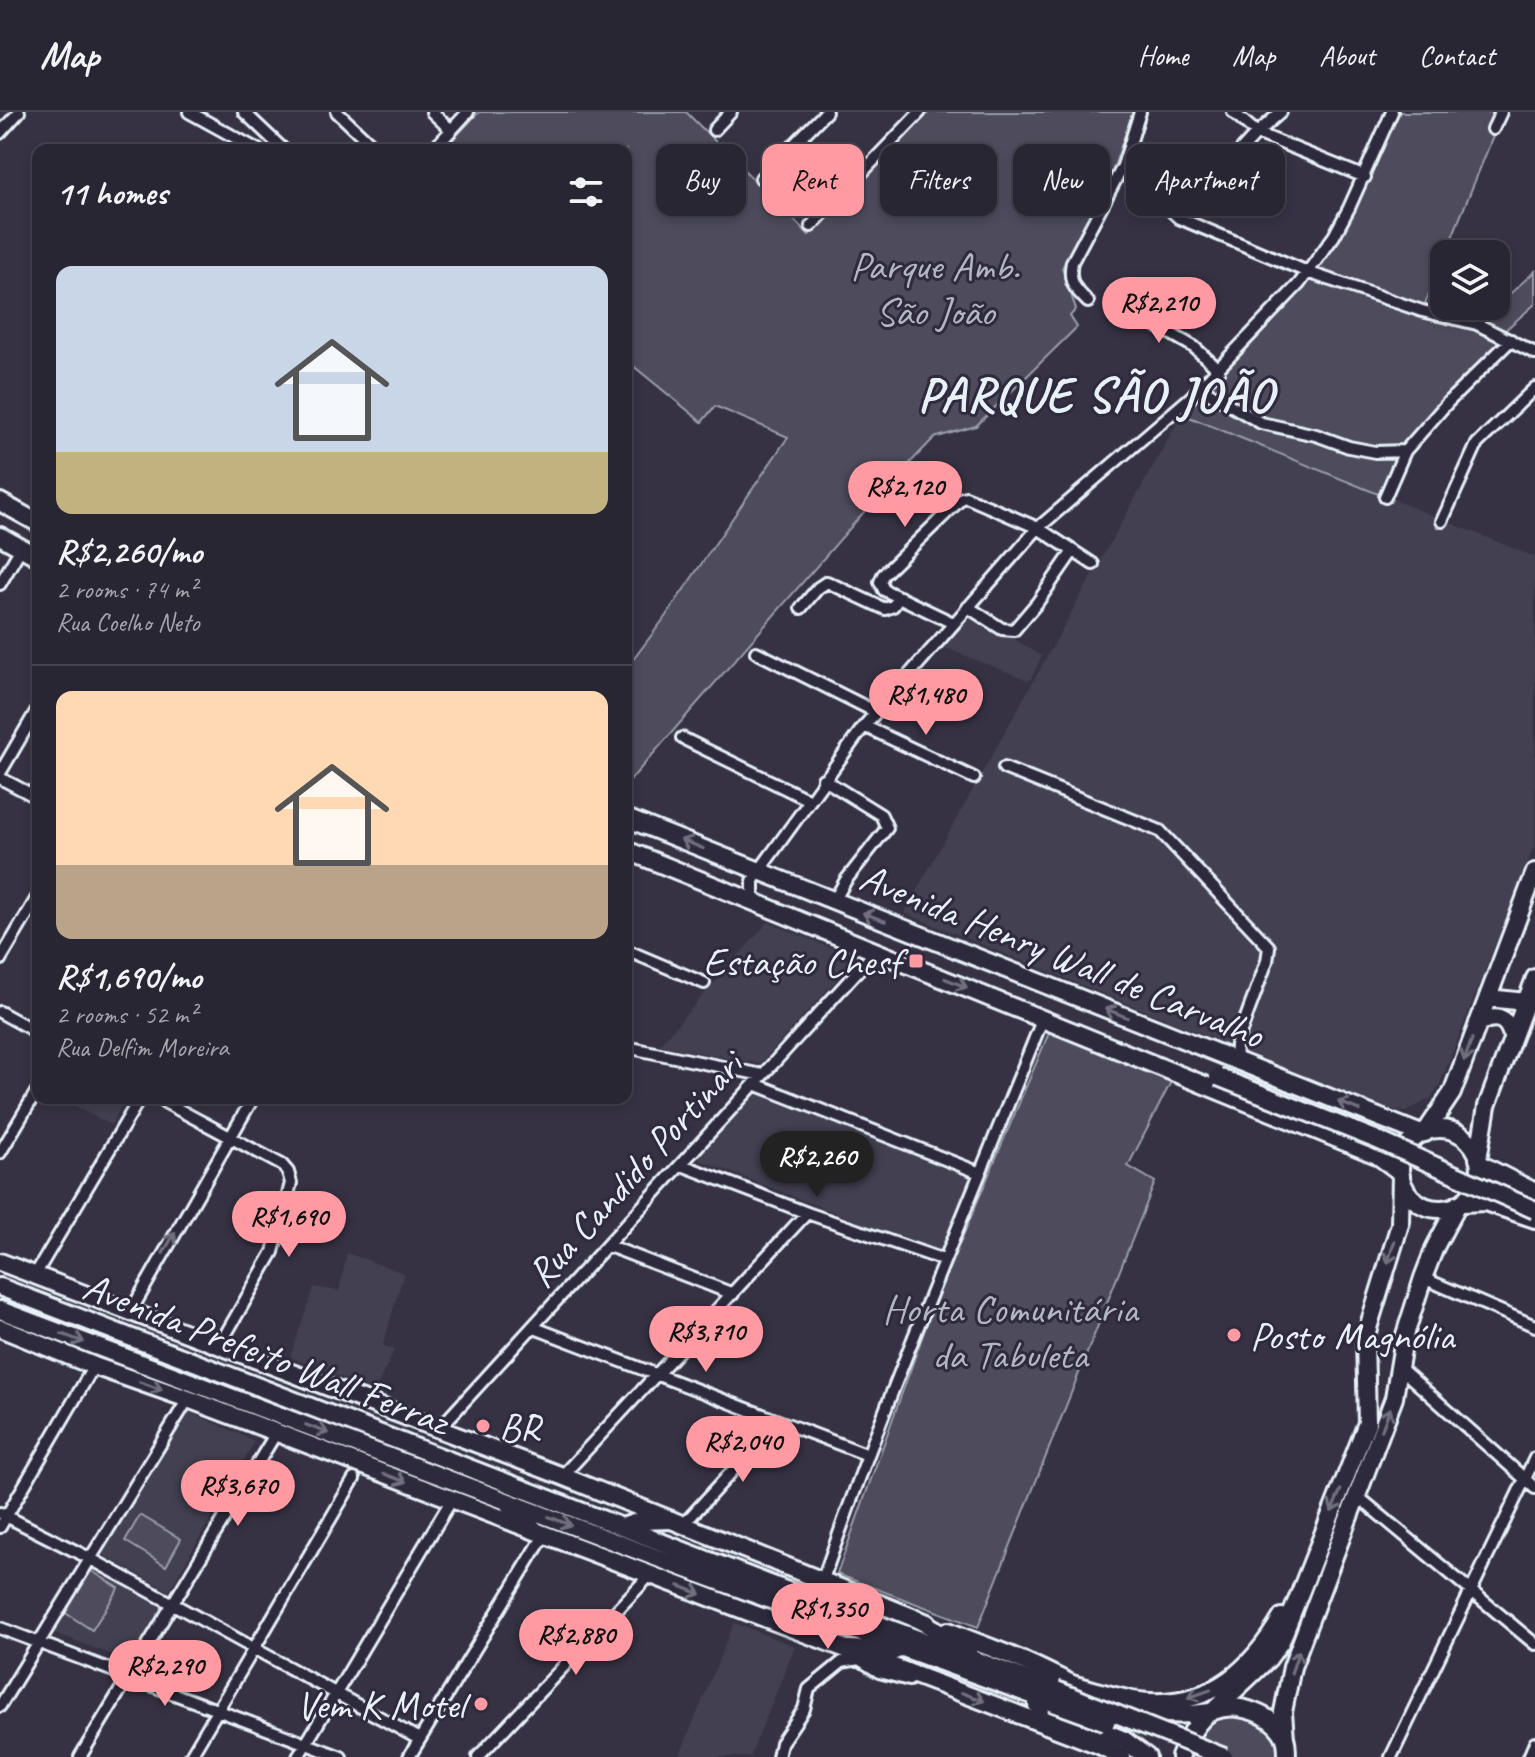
<!DOCTYPE html>
<meta charset="utf-8">
<style>
body{margin:0;font-family:Caveat,sans-serif;background:#302e3b;color:#f1f3f6;height:100vh;display:flex;flex-direction:column;font-size:30px;white-space:nowrap}
*{box-sizing:border-box;margin:0}
p{font-size:26px;color:#a5a5ac}
.icon{flex:none;width:44px;height:44px;fill:none;stroke:currentColor;stroke-width:2;stroke-linecap:round;stroke-linejoin:round}
.map{position:relative;flex:1;overflow:hidden}
.details{position:absolute;left:32px;top:32px;width:600px;height:960px;display:flex;flex-direction:column;background:#282633;border-radius:16px;box-shadow:0 4px 12px #0003,0 0 0 2px #44434e}
.details>*{flex:none}
.top-card{position:absolute;left:656px;top:32px;width:758px;height:72px;display:flex;gap:16px}
.controls{position:absolute;left:1430px;top:128px;display:grid;gap:16px}
.controls a{display:grid;place-items:center;width:80px;height:80px;border-radius:16px;background:#282633;box-shadow:0 4px 12px #0003,0 0 0 2px #44434e;font-size:40px}
.price{position:absolute;translate:-50% -68px;padding:0 18px;border-radius:28px;background:#ff9aa2;color:#111;font-size:26px;line-height:52px;filter:drop-shadow(0 2px 4px #0008)}
.price::after{content:'';position:absolute;left:50%;top:48px;width:24px;height:18px;margin-left:-12px;background:inherit;clip-path:polygon(0 0,100% 0,50% 100%)}
.price.current{background:#222;color:#fff}
ul{padding:0;list-style:none}
li{display:grid;align-content:center;gap:16px;height:424px;padding:0 24px}
li+li{border-top:2px solid #44434e}
li span{display:grid;place-items:center;height:248px;border-radius:16px;color:#555}
li>.icon{margin-inline-start:auto}
span .icon{width:144px;height:144px;fill:#fffc;stroke-width:1}
li b{font-size:34px}
h2{display:flex;justify-content:space-between;align-items:center;height:96px;padding:0 24px;font-size:34px}
.tag{padding:0 28px;border-radius:16px;background:#282633;box-shadow:0 4px 12px #0003,0 0 0 2px #44434e;font-size:28px;line-height:72px}
.tag.current{background:#ff9aa2;color:#111}
header{display:flex;align-items:center;gap:48px;box-sizing:border-box;height:112px;padding:0 40px;background:#282633;border-bottom:2px solid #44434e}
header strong{font-size:38px}
nav{display:flex;gap:44px;margin-inline-start:auto;font-size:28px}
.map>svg:first-child{display:block}
</style>
<header>
<strong>Map</strong>
<nav><a>Home</a><a>Map</a><a>About</a><a>Contact</a></nav>
</header>
<div class="map">
<svg width="1535" height="1645" viewBox="0 0 1535 1645">
<rect width="100%" height="100%" fill="#363244"/>
<filter id="ink" filterUnits="userSpaceOnUse"><feTurbulence type="fractalNoise" baseFrequency=".0125" numOctaves="2"/><feDisplacementMap in="SourceGraphic" scale="16" xChannelSelector="R" yChannelSelector="G"/><feConvolveMatrix kernelMatrix="1 2 1 2 8 2 1 2 1" color-interpolation-filters="sRGB"/></filter>
<g filter="url(#ink)">
<path fill="#433f51" d="M1182,302l353,143v287l-95,240 -10,15 -25,13 -23,-5 -478,-194z
M970,499l72,45 -12,25 -90,-35z
M768,810l88,36 -96,106 -101,-19z
M755,977l218,84 -32,81 -249,-97z
M59,986h67l-15,27z
M347,1141l57,20 -21,72 11,5 -19,41 -85,-34 24,-70 25,4z
M185,1298l70,31 -86,150 -69,-38z
M89,1452l73,39 -31,59 -84,-32z
M734,1511l61,23 -45,111h-71z"/>
<path fill="#4d4b5c" stroke="#9a9eaa" stroke-width="2" d="M479,0h207l123,123 119,-123h205l-23,66 -48,90 14,41 -6,7 7,11 -101,99 -42,12 -57,59 -251,288v-116l37,-49 125,-183 -73,-31 -13,16 -76,-62v-210h-183z
M1392,0h111l-81,199 55,13 58,-53v33l-32,28 8,8 -77,73 -51,83 -206,-84 143,-154z
M1051,916l120,54 -43,84 27,16 -177,445 -141,-53 97,-270z
M140,1403l41,24 -15,27 -41,-25z
M90,1458l29,18 -27,42 -28,-18z
M1234,1602c27,8 44,12 47,43h-94c12,-21 20,-41 47,-43z"/>
<g fill="none" stroke-linecap="round" stroke-linejoin="round">
<defs>
<path id="minor" d="M189,0l69,38
M244,0l40,38
M337,0l40,38
M432,0l19,18
M1233,0l24,21 108,44
M1493,17l8,-17
M714,18l17,-18
M0,21l19,-21
M433,38l35,-38
M1123,54l56,52 131,55 112,38 55,13 58,29
M761,66l65,-66
M1179,106l78,-85 24,-21
M811,114l109,-114
M1114,189l80,46 25,23
M1088,190c-14,-14 -20,-20 -16,-40l51,-96 17,-54
M1201,276l60,35 55,12 33,12 26,5 30,-1
M1385,385l20,-46 43,-49 63,-62
M1442,409l35,-77 58,-56
M0,472l21,-36
M968,495l34,22 12,1 23,-27 36,-52
M801,496l17,-20 9,-6 58,27 8,-3 7,-9
M953,511l-69,-33 -4,-8 3,-7 79,-77 4,-1 72,31 55,36
M756,540l120,60
M864,614l110,52
M682,626l127,62
M1004,656l156,63 109,116 -2,14 -31,84 -1,16
M0,661l38,-65
M0,666l38,20
M823,667l58,36 6,13 -41,52 -12,21
M753,791v-22l6,-10 105,-145 174,-198 153,-131 108,-113 35,-48 15,-28 43,-96
M626,838l78,33
M0,848l38,-64
M0,900l38,21
M626,935l136,28
M755,972l225,89
M157,986l125,67 6,7 3,11 -18,69 -54,94
M0,1041l38,-64
M682,1053l125,48 137,47
M609,1134l124,48
M35,1163l105,-177
M1423,1166l112,48
M131,1199l122,-213
M532,1215l336,128
M1400,1256l135,120
M438,1318l438,-479
M562,1364l245,-263
M1356,1383l179,149
M0,1401l91,46 328,180
M683,1413l95,-104
M0,1415l94,-161
M823,1467c66,-190 145,-374 220,-561
M0,1516l341,129
M0,1594l188,-307
M80,1645l196,-324
M190,1645l164,-278
M298,1645l154,-258
M409,1645l136,-223
M478,1645l172,-182
M778,1645l3,-14 23,-34 5,-20 33,-27 17,-3 20,13 30,8
M1391,1645l144,-299
M1529,1645l6,-14"/>
<path id="primary" d="M0,390l38,21
M0,424l38,21
M626,706l795,316
M626,738l751,305 23,17
M1480,1052l55,28
M1462,1091l23,-1 50,17
M0,1150l562,214 365,147
M0,1216l94,38 94,33 911,346 23,12
M948,1519c29,12 59,22 87,35 64,30 101,57 176,46"/>
<path id="trunk" d="M1488,886l38,4
M1478,911c17,-8 29,-7 34,13
M1400 1057a40 40 0 1 1 80 0a40 40 0 1 1-80 0Z
M1425,1021l27,-40 83,-221
M1478,1047l9,-53 48,-128
M0,1175l785,303 271,100
M0,1198l705,266 346,126
M509,1393l27,26
M622,1415l18,-6 31,-1
M916,1506l53,31
M848,1537l47,2
M1071,1572c26,6 53,17 79,18 64,3 102,-34 132,-85
M1037,1593l87,35 23,17
M1213,1599l55,-52 13,-18 86,-218 -2,-85 35,-114 1,-49
M1285,1627l-2,-27 9,-45 102,-269 10,-60 19,-60 12,-31 23,-43
M1180,1645c6,-15 18,-40 33,-46 24,-10 61,3 72,27 2,5 2,13 2,19"/>
</defs>
<use href="#minor" stroke="#e8f1f8" stroke-width="16"/>
<use href="#primary" stroke="#e8f1f8" stroke-width="22"/>
<use href="#trunk" stroke="#e8f1f8" stroke-width="22"/>
<use href="#minor" stroke="#2f2a3d" stroke-width="10"/>
<use href="#primary" stroke="#2f2a3d" stroke-width="16"/>
<use href="#trunk" stroke="#2f2a3d" stroke-width="16"/>
<defs>
<path id="primary-bridge" d="M1218,965l157,62 160,71"/>
<path id="trunk-bridge" d="M1056,1578l168,67
M1051,1590l55,20"/>
</defs>
<use href="#primary-bridge" stroke="#e8f1f8" stroke-width="22" stroke-linecap="butt"/>
<use href="#trunk-bridge" stroke="#e8f1f8" stroke-width="22" stroke-linecap="butt"/>
<use href="#primary-bridge" stroke="#2f2a3d" stroke-width="16"/>
<use href="#trunk-bridge" stroke="#2f2a3d" stroke-width="16"/>
</g>
<defs><path id="oneway-shaft" d="M-6 0H5M1.5-3L5.5 0L1.5 3" fill="none" stroke-width="1.6" stroke-linecap="round" stroke-linejoin="round" transform="scale(2)"/></defs>
<g stroke="#70707e">
<use href="#oneway-shaft" transform="translate(692 732) rotate(-158)"/>
<use href="#oneway-shaft" transform="translate(874 805) rotate(-159)"/>
<use href="#oneway-shaft" transform="translate(956 871) rotate(22)"/>
<use href="#oneway-shaft" transform="translate(1116 901) rotate(-158)"/>
<use href="#oneway-shaft" transform="translate(1468 938) rotate(110)"/>
<use href="#oneway-shaft" transform="translate(1349 994) rotate(-158)"/>
<use href="#oneway-shaft" transform="translate(169 1131) rotate(-60)"/>
<use href="#oneway-shaft" transform="translate(1391 1140) rotate(108)"/>
<use href="#oneway-shaft" transform="translate(73 1226) rotate(20)"/>
<use href="#oneway-shaft" transform="translate(151 1274) rotate(19)"/>
<use href="#oneway-shaft" transform="translate(1386 1307) rotate(-69)"/>
<use href="#oneway-shaft" transform="translate(317 1317) rotate(21)"/>
<use href="#oneway-shaft" transform="translate(395 1366) rotate(21)"/>
<use href="#oneway-shaft" transform="translate(1336 1389) rotate(113)"/>
<use href="#oneway-shaft" transform="translate(560 1409) rotate(21)"/>
<use href="#oneway-shaft" transform="translate(690 1478) rotate(21)"/>
<use href="#oneway-shaft" transform="translate(1295 1550) rotate(-71)"/>
<use href="#oneway-shaft" transform="translate(1199 1582) rotate(161)"/>
<use href="#oneway-shaft" transform="translate(973 1585) rotate(21)"/>
</g>
</g>
<g fill="#ff9aa2" stroke="#2f2a3d" stroke-width="3">
<rect x="908" y="841" width="16" height="16" rx="4"/>
<circle cx="1234" cy="1223" r="8"/>
<circle cx="483" cy="1314" r="8"/>
<circle cx="481" cy="1592" r="8"/>
</g>
<g text-anchor="middle" stroke-width="6" stroke-linejoin="round" paint-order="stroke">
<g font-size="40" fill="#b2b7c1" stroke="#2f2a3d">
<text x="935" y="167">Parque Amb.<tspan x="935" dy="46">São João</tspan></text>
<text x="1010" y="1210">Horta Comunitária<tspan x="1010" dy="46">da Tabuleta</tspan></text>
</g>
<g font-size="40" fill="#e8f1f8" stroke="#2f2a3d">
<text transform="translate(1062 843) rotate(22)" y="14">Avenida Henry Wall de Carvalho</text>
<text transform="translate(634 1057) rotate(-48)" y="14">Rua Candido Portinari</text>
<text transform="translate(266 1241) rotate(21)" y="14">Avenida Prefeito Wall Ferraz</text>
</g>
<g font-size="40" fill="#e8f1f8" stroke="#2f2a3d" text-anchor="end">
<text x="900" y="863">Estação Chesf</text>
<text x="1250" y="1237" text-anchor="start">Posto Magnólia</text>
<text x="499" y="1328" text-anchor="start">BR</text>
<text x="465" y="1606">Vem K Motel</text>
</g>
<g font-size="48" font-weight="bold" letter-spacing="2" fill="#e8f1f8" stroke="#2f2a3d">
<text x="1096" y="299">PARQUE SÃO JOÃO</text>
</g>
</g>
</svg>
<div class="controls">
<a><svg class="icon" aria-label="layers" viewBox="0 0 24 24"><path d="M12 4l9 5-9 5-9-5zM3 14l9 5 9-5"/></svg></a>
</div>
<b class="price" style="left:1159px;top:233px">R$2,210</b>
<b class="price" style="left:905px;top:417px">R$2,120</b>
<b class="price" style="left:926px;top:625px">R$1,480</b>
<b class="price current" style="left:817px;top:1087px">R$2,260</b>
<b class="price" style="left:289px;top:1147px">R$1,690</b>
<b class="price" style="left:706px;top:1262px">R$3,710</b>
<b class="price" style="left:743px;top:1372px">R$2,040</b>
<b class="price" style="left:238px;top:1416px">R$3,670</b>
<b class="price" style="left:828px;top:1539px">R$1,350</b>
<b class="price" style="left:576px;top:1565px">R$2,880</b>
<b class="price" style="left:165px;top:1596px">R$2,290</b>
<div class="top-card">
<a class="tag">Buy</a>
<a class="tag current">Rent</a>
<a class="tag">Filters</a>
<a class="tag">New</a>
<a class="tag">Apartment</a>
</div>
<section class="details">
<h2>11 homes<svg class="icon" aria-label="filters" viewBox="0 0 24 24"><path d="M4 7h16M4 17h16"/><circle cx="9" cy="7" r="2"/><circle cx="15" cy="17" r="2"/></svg></h2>
<ul>
<li><span style="background:linear-gradient(#c9d6e8 75%,#c2b280 0)"><svg class="icon" aria-label="home" viewBox="0 0 24 24"><path d="M3 11l9-7 9 7M6 9v11h12V9"/></svg></span><div><b>R$2,260/mo</b><p>2 rooms · 74 m²</p><p>Rua Coelho Neto</p></div></li>
<li><span style="background:linear-gradient(#ffd9b3 70%,#b9a48a 0)"><svg class="icon" aria-label="home" viewBox="0 0 24 24"><path d="M3 11l9-7 9 7M6 9v11h12V9"/></svg></span><div><b>R$1,690/mo</b><p>2 rooms · 52 m²</p><p>Rua Delfim Moreira</p></div></li>
</ul>
</section>
</div>
